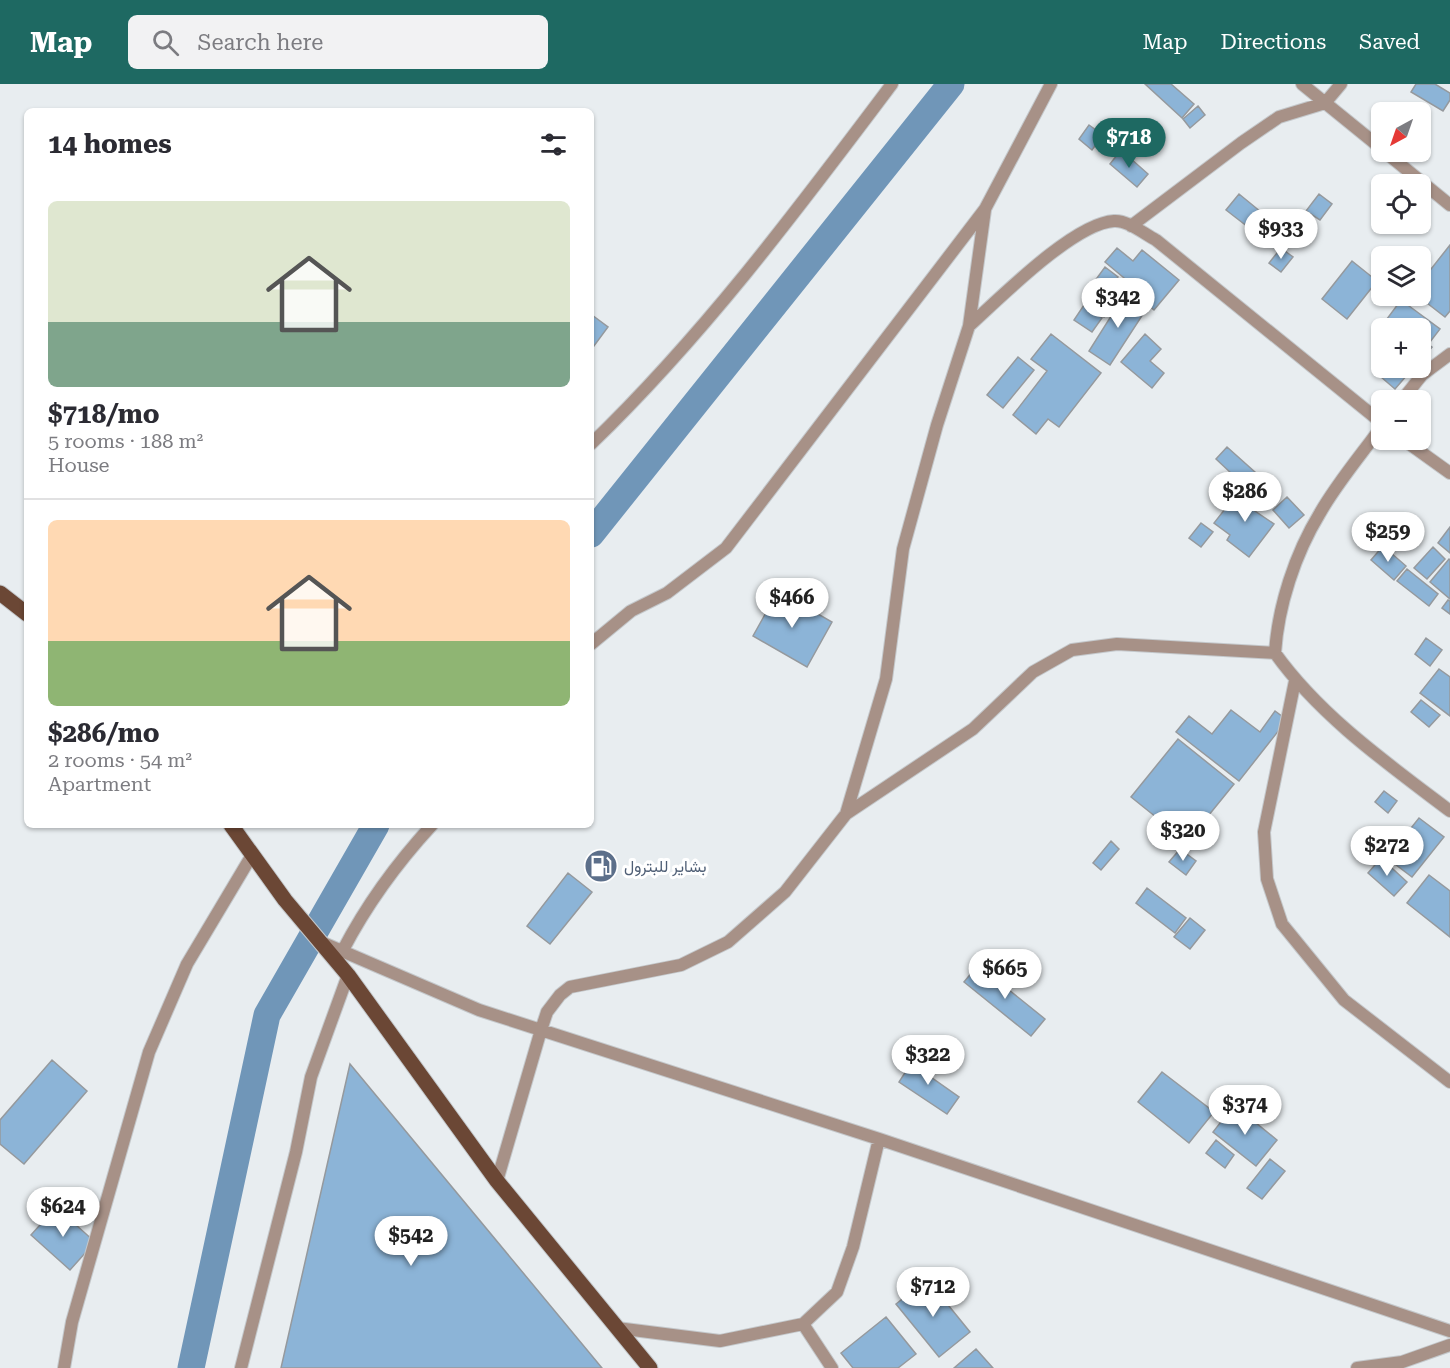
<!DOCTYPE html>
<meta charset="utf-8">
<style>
body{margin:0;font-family:"Roboto Serif",Vazirmatn,serif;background:#f2f2f3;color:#2b2b33;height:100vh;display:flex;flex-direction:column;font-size:22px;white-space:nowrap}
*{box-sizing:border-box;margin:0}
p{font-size:20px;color:#7c7c81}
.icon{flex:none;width:33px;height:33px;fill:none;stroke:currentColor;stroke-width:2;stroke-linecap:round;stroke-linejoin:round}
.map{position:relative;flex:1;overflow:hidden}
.panel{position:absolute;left:24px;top:24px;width:570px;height:720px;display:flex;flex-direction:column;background:#fff;border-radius:9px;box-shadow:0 2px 4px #0004}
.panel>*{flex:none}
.needle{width:39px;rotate:220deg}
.buttons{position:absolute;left:1371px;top:18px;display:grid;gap:12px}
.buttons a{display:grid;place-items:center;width:60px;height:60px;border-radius:9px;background:#fff;box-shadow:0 2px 4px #0004;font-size:30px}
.price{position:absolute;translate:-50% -51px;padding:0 14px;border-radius:21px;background:#fff;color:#222;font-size:20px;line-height:39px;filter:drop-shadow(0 2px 3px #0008)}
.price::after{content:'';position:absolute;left:50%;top:36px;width:18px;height:14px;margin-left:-9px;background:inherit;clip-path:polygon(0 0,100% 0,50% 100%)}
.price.active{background:#1e6962;color:#fff}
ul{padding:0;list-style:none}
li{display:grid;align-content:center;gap:12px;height:318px;padding:0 24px}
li+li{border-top:2px solid #e1e1e2}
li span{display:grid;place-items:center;height:186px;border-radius:9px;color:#555}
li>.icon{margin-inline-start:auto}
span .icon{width:108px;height:108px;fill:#fffc;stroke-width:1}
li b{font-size:26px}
h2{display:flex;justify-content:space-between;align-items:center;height:72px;padding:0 24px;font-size:26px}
header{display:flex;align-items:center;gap:36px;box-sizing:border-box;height:84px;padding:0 30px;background:#1e6962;color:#fff}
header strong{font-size:28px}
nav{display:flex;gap:33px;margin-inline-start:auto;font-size:21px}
.search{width:420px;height:54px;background:#f2f2f3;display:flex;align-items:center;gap:15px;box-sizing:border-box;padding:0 21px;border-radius:9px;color:#7c7c81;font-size:22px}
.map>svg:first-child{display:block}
</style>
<header>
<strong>Map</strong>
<div class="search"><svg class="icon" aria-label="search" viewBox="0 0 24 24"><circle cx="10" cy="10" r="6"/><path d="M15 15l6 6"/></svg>Search here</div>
<nav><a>Map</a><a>Directions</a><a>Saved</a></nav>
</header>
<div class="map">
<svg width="1450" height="1284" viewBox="0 0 1450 1284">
<rect width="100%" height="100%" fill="#e8edf0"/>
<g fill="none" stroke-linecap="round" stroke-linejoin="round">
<path stroke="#7096b8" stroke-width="27" d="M591,450l360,-450
M191,1284l76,-353 109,-190"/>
</g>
<path fill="#8cb4d7" stroke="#95999d" stroke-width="1.5" d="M1145,0h26l23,20 -12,14z
M1416,0h19l15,9v7l-7,11 -32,-19z
M1198,22l7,9 -15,13 -7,-9z
M1089,41l14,10 -11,15 -13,-11z
M1121,66l27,24 -11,13 -27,-23z
M1239,110l22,18 -13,15 -22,-17z
M1319,110l13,10 -12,16 -14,-9z
M1269,134l14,10 -10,14 -14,-10z
M1450,161v66l-5,6 -27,-21h2v-13z
M1117,164l16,13 9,-11 37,30 -25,30 -22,-18 4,-4 -31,-26z
M1281,164l12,9 -12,15 -12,-9z
M1352,177l25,20 -30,38 -25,-20z
M1105,183l13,10 -10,15 -14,-10z
M1106,208l11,8 -13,17 -10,-7z
M1125,210l22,14 -37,57 -21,-14z
M1401,216l39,29 -10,13 -10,-7v-7h-8l-10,-7 -6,7h-14v12l-7,-5z
M1084,221l18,13 -10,14 -18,-12z
M592,231l16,12 -17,23v-34z
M1051,250l50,39 -42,54 -11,-8 -12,15 -23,-19 34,-44 -16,-12z
M1145,250l16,15 -11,12 14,12 -12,15 -31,-26z
M1420,254l12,9 -12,14z
M1018,273l16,13 -31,38 -16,-13z
M1389,284h9l9,7 -12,14 -14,-12z
M1227,363l47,42 -7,8 -17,-14 -18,20 -15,-13 15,-16 -16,-15z
M1252,404l13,10 -10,13 19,13 -25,33 -22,-17 3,-5 -16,-12 15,-19 6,5z
M1287,413l17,18 -15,13 -16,-18z
M1201,439l12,9 -12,15 -12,-9z
M1450,443v26l-12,-10z
M1383,462l23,20 -12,14 -23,-20z
M1433,463l12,12 -18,20 -13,-11z
M1449,475l1,1v39l-20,-17z
M1407,485l31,25 -9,12 -32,-25z
M778,507l54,31 -25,45 -54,-31z
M1448,516l2,1v13l-8,-6z
M1426,554l16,12 -12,16 -15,-12z
M1439,585l11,8v39l-30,-23z
M1421,616l19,15 -11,12 -18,-15z
M1231,626l29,22 15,-21 12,9 -48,61 -63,-49 13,-16 23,18z
M1178,655l56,45 -47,58 -56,-45z
M1384,707l13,10 -9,12 -13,-11z
M1419,734l25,19 -32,40 -25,-19z
M1111,757l8,8 -18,21 -8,-7z
M1180,765l16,12 -10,14 -17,-13z
M1381,774l26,24 -13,14 -26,-23z
M568,789l24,19 -42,52 -23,-18z
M1429,791l21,16v46l-43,-34z
M1147,804l39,30 -11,15 -39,-30z
M1190,834l15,12 -15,19 -16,-12z
M978,881l67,54 -14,17 -67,-54z
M915,973l18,12 -5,6 31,22 -12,17 -48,-32z
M52,976l35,31 -63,73 -24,-20v-24z
M350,980l252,304h-321z
M1162,988l52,40 -25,31 -51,-41z
M1234,1021l43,35 -21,26 -43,-34z
M1216,1056l18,15 -9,13 -19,-15z
M1270,1075l15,12 -23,28 -15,-11z
M56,1123l39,35 -25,28 -39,-35z
M927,1195l43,53 -31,25 -43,-53z
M886,1233l30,37 -18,14h-45l-12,-15z
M976,1265l17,19h-39z"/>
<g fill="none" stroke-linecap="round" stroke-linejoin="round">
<defs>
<path id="street" d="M1302,0l80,65
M1385,68l65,53
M1131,142l110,-83 38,-26 46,-14 16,-19
M969,242c30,-27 105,-103 145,-105 14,-1 30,13 42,19l226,183
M1402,316l20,-25 28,-21
M1382,342c-21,29 -45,57 -62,87 -25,41 -42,93 -45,140 45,63 113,111 175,158
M1404,356l46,33
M591,360c113,-109 207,-235 301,-360
M591,560l40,-33 36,-18 59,-45 259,-339 66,-125
M1295,597l-31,151 3,47 15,45 62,76 106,82
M846,730l40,-135 17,-130 34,-124 32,-99 16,-116
M321,858l158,68 400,129 571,192
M343,866c24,-46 54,-87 89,-125
M497,1097l44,-151 6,-18 13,-17 10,-8 111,-22 47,-23 57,-50 61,-78 127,-85 60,-57 39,-22 45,-6 158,9
M803,1240l29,44
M617,1244l103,13 83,-17 34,-32 16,-45 26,-108
M64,1284l8,-46 77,-270 38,-88 65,-109
M241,1284l55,-216 15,-75 37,-102
M1357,1284l45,-6 48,-17"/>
<path id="primary" d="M0,509l27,21
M231,741l54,75 63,75 149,206 153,187"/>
</defs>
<use href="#street" stroke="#c4c8cb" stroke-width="14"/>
<use href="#primary" stroke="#c4c8cb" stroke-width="17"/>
<use href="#street" stroke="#a79187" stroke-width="12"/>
<use href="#primary" stroke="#6b4735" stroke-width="15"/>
</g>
<defs>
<symbol id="fuel-disc" viewBox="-11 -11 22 22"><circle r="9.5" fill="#5c6f8a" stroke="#fff"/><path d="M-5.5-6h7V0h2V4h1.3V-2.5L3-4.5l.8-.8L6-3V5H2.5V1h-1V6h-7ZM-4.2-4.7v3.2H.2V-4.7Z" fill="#fff"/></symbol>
</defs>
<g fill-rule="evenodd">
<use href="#fuel-disc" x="582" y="763" width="38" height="38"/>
</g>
<g text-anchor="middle" stroke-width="6" stroke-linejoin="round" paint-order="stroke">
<g font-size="16" fill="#4e5e75" stroke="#fff" text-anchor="start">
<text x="624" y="788">بشاير للبترول</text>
</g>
</g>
</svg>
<div class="buttons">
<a><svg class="needle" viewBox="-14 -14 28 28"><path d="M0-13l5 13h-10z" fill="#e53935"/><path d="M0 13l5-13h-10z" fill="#7c7c81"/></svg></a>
<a><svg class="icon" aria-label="locate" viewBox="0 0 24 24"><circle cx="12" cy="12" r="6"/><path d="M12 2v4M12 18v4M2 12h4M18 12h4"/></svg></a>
<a><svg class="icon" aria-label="layers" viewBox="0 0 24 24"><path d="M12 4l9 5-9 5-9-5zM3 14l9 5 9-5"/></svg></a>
<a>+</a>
<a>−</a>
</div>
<b class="price active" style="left:1129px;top:85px">$718</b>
<b class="price" style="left:1281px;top:176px">$933</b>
<b class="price" style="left:1118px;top:245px">$342</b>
<b class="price" style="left:1245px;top:439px">$286</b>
<b class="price" style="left:1388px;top:479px">$259</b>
<b class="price" style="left:792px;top:545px">$466</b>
<b class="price" style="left:1183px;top:778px">$320</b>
<b class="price" style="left:1387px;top:793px">$272</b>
<b class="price" style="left:1005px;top:916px">$665</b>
<b class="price" style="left:928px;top:1002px">$322</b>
<b class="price" style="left:1245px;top:1052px">$374</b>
<b class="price" style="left:63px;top:1154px">$624</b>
<b class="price" style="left:411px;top:1183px">$542</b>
<b class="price" style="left:933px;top:1234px">$712</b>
<section class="panel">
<h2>14 homes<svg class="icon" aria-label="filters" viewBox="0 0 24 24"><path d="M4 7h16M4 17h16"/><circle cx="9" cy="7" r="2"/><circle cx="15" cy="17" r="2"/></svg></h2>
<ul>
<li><span style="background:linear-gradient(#dfe7d0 65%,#7fa58c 0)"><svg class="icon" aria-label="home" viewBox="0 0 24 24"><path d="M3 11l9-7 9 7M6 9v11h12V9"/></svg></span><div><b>$718/mo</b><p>5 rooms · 188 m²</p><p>House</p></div></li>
<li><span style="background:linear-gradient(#ffd9b3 65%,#8fb573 0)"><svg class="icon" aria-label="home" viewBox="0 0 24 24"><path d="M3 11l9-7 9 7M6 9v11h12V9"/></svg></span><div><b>$286/mo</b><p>2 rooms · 54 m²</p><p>Apartment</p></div></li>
</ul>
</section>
</div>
